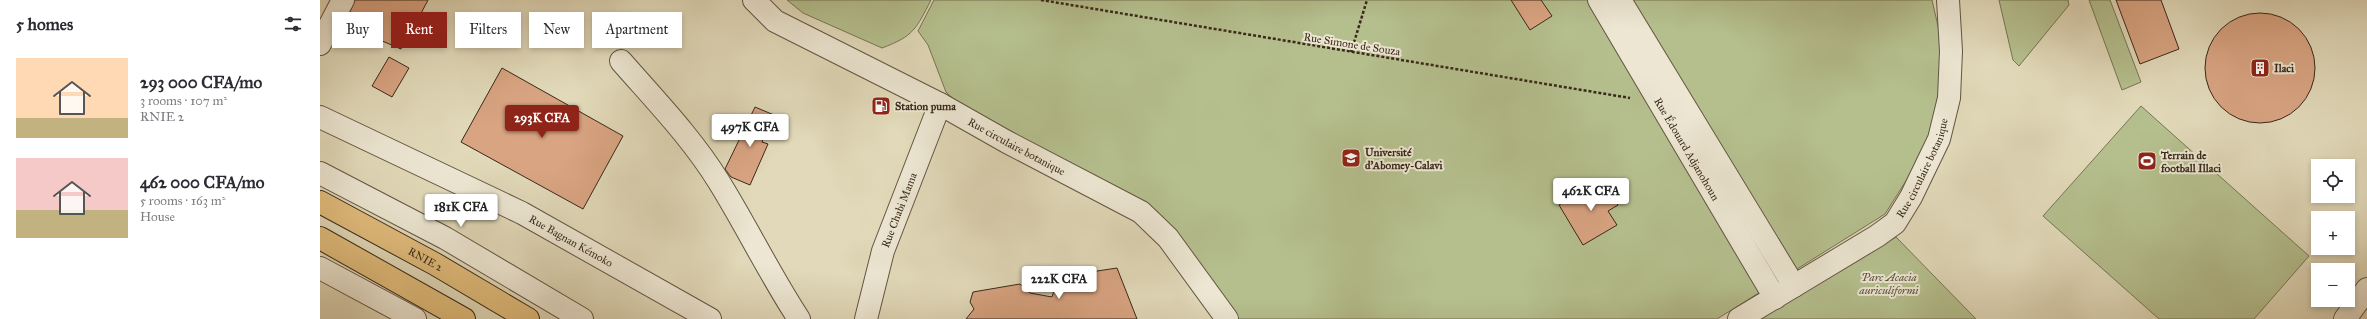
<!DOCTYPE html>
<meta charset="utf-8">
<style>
body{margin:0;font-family:"IM FELL Great Primer",serif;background:#f7f7f7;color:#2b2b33;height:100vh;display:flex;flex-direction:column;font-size:15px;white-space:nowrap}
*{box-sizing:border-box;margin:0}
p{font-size:13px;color:#7c7c81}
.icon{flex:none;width:22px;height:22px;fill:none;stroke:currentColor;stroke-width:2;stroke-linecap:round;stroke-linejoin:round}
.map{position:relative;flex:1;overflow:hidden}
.drawer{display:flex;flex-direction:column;background:#fff;width:320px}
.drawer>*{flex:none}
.guide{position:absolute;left:12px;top:12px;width:380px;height:36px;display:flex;gap:8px}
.controls{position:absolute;left:1991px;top:159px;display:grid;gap:8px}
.controls a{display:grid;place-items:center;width:44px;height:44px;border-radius:0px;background:#fff;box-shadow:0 2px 6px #0003;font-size:20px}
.price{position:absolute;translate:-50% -34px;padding:0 9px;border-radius:4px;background:#fff;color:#222;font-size:13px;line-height:26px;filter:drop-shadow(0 1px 2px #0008)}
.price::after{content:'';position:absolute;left:50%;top:24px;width:12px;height:9px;margin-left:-6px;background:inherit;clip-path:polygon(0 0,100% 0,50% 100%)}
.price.selected{background:#8f2418;color:#fff}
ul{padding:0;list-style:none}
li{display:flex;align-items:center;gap:12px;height:100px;padding:0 16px}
li span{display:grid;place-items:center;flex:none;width:112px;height:80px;border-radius:0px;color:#555}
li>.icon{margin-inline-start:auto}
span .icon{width:48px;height:48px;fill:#fffc;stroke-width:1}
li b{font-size:17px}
h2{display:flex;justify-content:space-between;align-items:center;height:48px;padding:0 16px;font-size:17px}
.pill{padding:0 14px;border-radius:0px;background:#fff;box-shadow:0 2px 6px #0003;font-size:14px;line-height:36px}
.pill.selected{background:#8f2418;color:#fff}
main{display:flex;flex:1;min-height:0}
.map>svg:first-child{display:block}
</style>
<main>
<section class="drawer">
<h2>5 homes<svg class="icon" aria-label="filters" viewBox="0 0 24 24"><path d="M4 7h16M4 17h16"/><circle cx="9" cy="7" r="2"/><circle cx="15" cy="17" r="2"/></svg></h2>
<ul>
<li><span style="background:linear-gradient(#ffd9b3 75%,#c2b280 0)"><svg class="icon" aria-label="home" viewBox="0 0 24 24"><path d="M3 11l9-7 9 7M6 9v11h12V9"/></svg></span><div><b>293 000 CFA/mo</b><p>3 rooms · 107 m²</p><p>RNIE 2</p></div></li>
<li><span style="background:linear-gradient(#f6c9c9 65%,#c2b280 0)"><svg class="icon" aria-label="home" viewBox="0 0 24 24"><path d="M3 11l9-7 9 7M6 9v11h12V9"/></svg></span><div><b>462 000 CFA/mo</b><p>5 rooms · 163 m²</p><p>House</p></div></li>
</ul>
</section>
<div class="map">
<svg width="2047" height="319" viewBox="0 0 2047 319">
<rect width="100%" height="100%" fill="#e1d9b9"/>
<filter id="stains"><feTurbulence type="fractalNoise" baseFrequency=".005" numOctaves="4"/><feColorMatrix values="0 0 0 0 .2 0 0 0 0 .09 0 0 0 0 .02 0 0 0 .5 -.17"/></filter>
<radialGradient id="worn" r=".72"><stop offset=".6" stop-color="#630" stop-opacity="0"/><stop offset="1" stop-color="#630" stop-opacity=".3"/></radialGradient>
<path fill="#b5bf8e" stroke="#777454" d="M467,0h144c-15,29 -17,36 -49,48l-79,-35z
M614,0h998l11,48 -8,87 -50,79 -168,105h-485l-78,-109 -182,-94 -26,-24 -18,-47 -10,-14z
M1679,0h69l1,5 -50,61 -6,-6z
M1769,0h21l31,82 -19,8z
M1821,106l168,150 -55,63h-95l-116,-103z
M1576,237l80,82h-218z"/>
<path fill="#d9a482" stroke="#39291a" d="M35,0h73l-11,21 -3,-2 -13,30 -28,-12 2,-6 -28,-12z
M1191,0h30l11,16 -22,14z
M1796,0h45l18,49 -39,15z
M1885 68a55 55 0 1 1 110 0a55 55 0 1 1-110 0Z
M69,57l20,11 -17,29 -20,-11z
M182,68l121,68 -40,73 -122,-67z
M435,107l19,8 -12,27 6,2 -18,41 -19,-8 -6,-8z
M1283,179l15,26 -10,6 9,14 -34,20 -24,-40z
M797,268l20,51h-171l8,-10 -4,-7 3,-10 47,-8 10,9 22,4 6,-20z"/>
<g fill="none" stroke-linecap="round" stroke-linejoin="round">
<defs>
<g id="minor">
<path id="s1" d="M434,0l21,21 165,83 67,38 134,70 27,26 59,81"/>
<path id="s2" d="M1279,0l176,298"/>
<path d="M1300,0l174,286"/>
<path d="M0,44l23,-44"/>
<path d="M301,61c34,39 71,77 98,121 28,45 51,93 80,137"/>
<path id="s3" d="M0,117l202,96 188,106"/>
<path d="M0,173l125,65 137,81"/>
<path d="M0,268l95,51"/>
<path id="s4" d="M546,319l17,-68 57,-147"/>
<path id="s5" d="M1419,319l138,-83 18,-13 16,-26 28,-58 10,-41 2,-47 -3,-51"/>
<path d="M2025,319l22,-30"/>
</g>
<g id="highway">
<path id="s6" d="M0,202l115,62 93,55"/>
<path d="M0,238l144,81"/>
</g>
</defs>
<use href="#minor" stroke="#635542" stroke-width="24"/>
<use href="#highway" stroke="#39291a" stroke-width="24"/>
<path stroke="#39291a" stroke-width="2.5" stroke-dasharray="3 2" stroke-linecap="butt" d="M721,0l589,98
M1031,52l16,-52"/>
<use href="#minor" stroke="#ece6d2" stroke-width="22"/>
<use href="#highway" stroke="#e0bc7c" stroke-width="22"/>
</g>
<defs>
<symbol id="building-square" viewBox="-11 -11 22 22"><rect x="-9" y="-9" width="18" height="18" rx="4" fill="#8f2418" stroke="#ece6d2"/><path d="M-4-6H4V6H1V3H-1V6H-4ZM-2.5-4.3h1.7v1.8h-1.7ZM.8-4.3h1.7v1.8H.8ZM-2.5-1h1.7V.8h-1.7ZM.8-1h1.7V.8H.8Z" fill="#fff"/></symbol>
<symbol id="fuel-square" viewBox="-11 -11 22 22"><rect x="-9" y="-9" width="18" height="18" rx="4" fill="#8f2418" stroke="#ece6d2"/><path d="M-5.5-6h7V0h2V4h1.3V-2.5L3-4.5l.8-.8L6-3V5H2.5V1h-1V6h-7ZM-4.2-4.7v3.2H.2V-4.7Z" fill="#fff"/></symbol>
<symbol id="university-square" viewBox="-11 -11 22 22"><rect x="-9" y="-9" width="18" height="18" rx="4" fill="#8f2418" stroke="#ece6d2"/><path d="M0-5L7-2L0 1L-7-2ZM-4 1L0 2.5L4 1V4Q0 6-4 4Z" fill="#fff"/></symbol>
<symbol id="stadium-square" viewBox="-11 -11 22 22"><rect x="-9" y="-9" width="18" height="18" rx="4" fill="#8f2418" stroke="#ece6d2"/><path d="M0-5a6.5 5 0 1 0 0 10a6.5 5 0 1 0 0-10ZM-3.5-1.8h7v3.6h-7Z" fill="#fff"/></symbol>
</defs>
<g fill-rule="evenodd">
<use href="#building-square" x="1929" y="57" width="22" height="22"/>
<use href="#fuel-square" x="550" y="95" width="22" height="22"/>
<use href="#university-square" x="1020" y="147" width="22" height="22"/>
<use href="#stadium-square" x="1816" y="150" width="22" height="22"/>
</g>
<g text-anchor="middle" stroke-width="4" stroke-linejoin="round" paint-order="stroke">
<g font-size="11" fill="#39291a" stroke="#ece6d2">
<text transform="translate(1032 44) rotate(9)" y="4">Rue Simone de Souza</text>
<text dy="4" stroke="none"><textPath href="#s1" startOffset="302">Rue circulaire botanique</textPath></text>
<text dy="4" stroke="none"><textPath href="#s2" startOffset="173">Rue Édouard Adjanohoun</textPath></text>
<text dy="4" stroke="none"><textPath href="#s5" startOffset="245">Rue circulaire botanique</textPath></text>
<text dy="4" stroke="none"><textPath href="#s4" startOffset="114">Rue Chabi Mama</textPath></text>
<text dy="4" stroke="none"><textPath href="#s3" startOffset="280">Rue Bagnan Kémoko</textPath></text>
<text dy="4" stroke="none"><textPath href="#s6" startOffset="120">RNIE 2</textPath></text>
</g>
<g font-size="11" font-weight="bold" fill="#39291a" stroke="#ece6d2" text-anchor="start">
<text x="1954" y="72">Ilaci</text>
<text x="575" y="110">Station puma</text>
<text x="1045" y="156">Université<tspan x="1045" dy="13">d'Abomey-Calavi</tspan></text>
<text x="1841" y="159">Terrain de<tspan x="1841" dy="13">football Illaci</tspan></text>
</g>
<g font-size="11" font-style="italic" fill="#584e37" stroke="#ece6d2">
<text x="1569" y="281">Parc Acacia<tspan x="1569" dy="13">auriculiformi</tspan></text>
</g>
</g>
<rect width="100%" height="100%" filter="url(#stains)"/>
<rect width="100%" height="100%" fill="url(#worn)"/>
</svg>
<div class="controls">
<a><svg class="icon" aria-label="locate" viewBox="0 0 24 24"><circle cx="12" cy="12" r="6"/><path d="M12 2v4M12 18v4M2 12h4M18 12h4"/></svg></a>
<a>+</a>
<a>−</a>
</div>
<b class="price selected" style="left:222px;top:139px">293K CFA</b>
<b class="price" style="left:430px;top:148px">497K CFA</b>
<b class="price" style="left:1271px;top:212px">462K CFA</b>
<b class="price" style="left:141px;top:228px">181K CFA</b>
<b class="price" style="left:739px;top:300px">222K CFA</b>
<div class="guide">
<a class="pill">Buy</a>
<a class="pill selected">Rent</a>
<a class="pill">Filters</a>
<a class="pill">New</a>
<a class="pill">Apartment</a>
</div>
</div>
</main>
